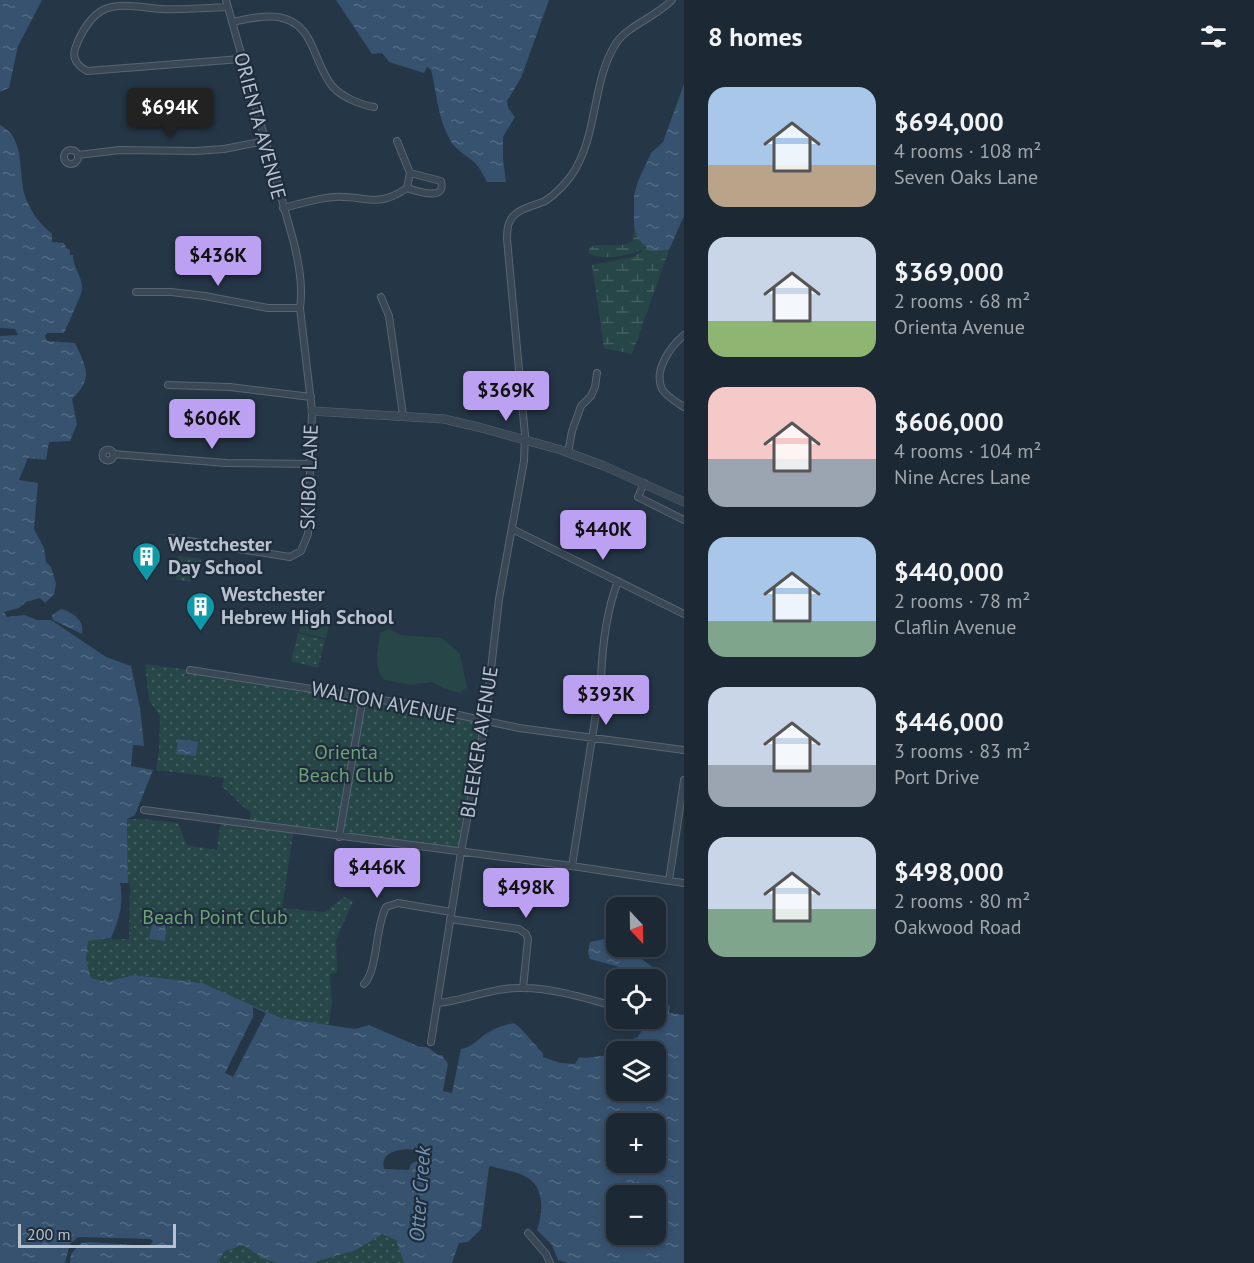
<!DOCTYPE html>
<meta charset="utf-8">
<style>
body{margin:0;font-family:"PT Sans",sans-serif;background:#293440;color:#f1f3f6;height:100vh;display:flex;flex-direction:column;font-size:22px;white-space:nowrap}
*{box-sizing:border-box;margin:0}
p{font-size:20px;color:#a0a6ac}
.icon{flex:none;width:33px;height:33px;fill:none;stroke:currentColor;stroke-width:2;stroke-linecap:round;stroke-linejoin:round}
.map{position:relative;flex:1;overflow:hidden}
.sheet{display:flex;flex-direction:column;background:#1c2834;width:570px}
.sheet>*{flex:none}
.needle{width:39px;rotate:158deg}
.buttons{position:absolute;left:606px;top:897px;display:grid;gap:12px}
.buttons a{display:grid;place-items:center;width:60px;height:60px;border-radius:12px;background:#1c2834;box-shadow:0 3px 9px #0003,0 0 0 2px #3a444f;font-size:30px}
.scale{position:absolute;left:18px;bottom:15px;width:158px;box-sizing:border-box;padding-left:6px;border:3px solid #b8c2cf;border-top:0;font-size:16px;line-height:21px;white-space:nowrap;color:#b8c2cf;-webkit-text-stroke:4px #1e2c3b;paint-order:stroke}
.price{position:absolute;translate:-50% -51px;padding:0 14px;border-radius:6px;background:#bca0f2;color:#111;font-size:20px;line-height:39px;filter:drop-shadow(0 2px 3px #0008)}
.price::after{content:'';position:absolute;left:50%;top:36px;width:18px;height:14px;margin-left:-9px;background:inherit;clip-path:polygon(0 0,100% 0,50% 100%)}
.price.active{background:#222;color:#fff}
ul{padding:0;list-style:none}
li{display:flex;align-items:center;gap:18px;height:150px;padding:0 24px}
li span{display:grid;place-items:center;flex:none;width:168px;height:120px;border-radius:18px;color:#555}
li>.icon{margin-inline-start:auto}
span .icon{width:72px;height:72px;fill:#fffc;stroke-width:1}
li b{font-size:26px}
h2{display:flex;justify-content:space-between;align-items:center;height:72px;padding:0 24px;font-size:26px}
main{display:flex;flex:1;min-height:0}
.map>svg:first-child{display:block}
</style>
<main>
<div class="map">
<svg width="684" height="1263" viewBox="0 0 684 1263">
<defs>
<pattern id="grass-dots" width="8" height="8" patternUnits="userSpaceOnUse" patternTransform="scale(1.5)"><rect width="8" height="8" fill="#274647"/><path d="M2 2h.1M6 6h.1" fill="none" stroke="#445f60" stroke-width="1.8" stroke-linecap="round"/></pattern>
<pattern id="wetland-marsh" width="20" height="14" patternUnits="userSpaceOnUse" patternTransform="scale(1.5)"><rect width="20" height="14" fill="#274647"/><path d="M1 5h8M5 5V1M11 12h8M15 12V8" fill="none" stroke="#445f60"/></pattern>
<pattern id="water-ripples" width="26" height="14" patternUnits="userSpaceOnUse" patternTransform="scale(1.5)"><rect width="26" height="14" fill="#37526f"/><path d="M2 4q2-2 4 0t4 0M15 11q2-2 4 0t4 0" fill="none" stroke="#526982"/></pattern>
</defs>
<rect width="100%" height="100%" fill="#253646"/>
<path fill="url(#grass-dots)" d="M178,556l23,3 -1,10 -7,-1 -2,14 -15,-2z
M298,633l27,7 -7,28 -27,-7z
M145,664l214,29 124,28 -23,130 -166,-23 -12,80 43,4 19,-15 9,4 -17,39 1,32 -7,3 2,27 -3,23 -48,-7 -80,-35 -67,-8 -28,7 -15,-4 -5,-18 2,-20 41,-1 1,-55 -2,-1 -1,-64h16l35,4 9,22 30,5 4,-31 29,2 1,-9c-11,-6 -18,-17 -29,-25l2,-9 -68,-8 3,-20 1,-34 -11,-16z
M381,1234l15,6 8,23h-92l44,-13z
M243,1245l21,14 13,4h-60l8,-12z"/>
<path fill="url(#wetland-marsh)" d="M634,226l4,13 13,11h18l-37,104 -28,-6 -12,-83 41,-8 11,-7c-17,5 -40,12 -56,3l2,-6c14,-6 29,3 43,-6z"/>
<path fill="#274647" d="M302,619l27,6 -3,14 -27,-7z
M389,629l12,6 41,3 18,16 7,33 -7,6 -15,-4 -13,-7 -20,3 -28,-5c-11,-14 -6,-31 -4,-47z"/>
<path fill="url(#water-ripples)" fill-rule="evenodd" d="M0,0h42l-24,46 -9,42 -9,4z
M336,0h213l-28,78 -14,23 1,7 7,9 -12,20v22l3,23h-19c-3,-6 -6,-12 -10,-17 -7,-8 -19,-13 -25,-22 -14,-22 -15,-49 -21,-73l-4,-3 -3,6 -35,-11 -7,-9 -10,1z
M684,84v132l-15,34 -18,1 -13,-12 -4,-13v-30l4,-15 13,-28 12,-11z
M0,125c28,14 16,51 27,76 6,14 13,23 25,33v8l12,1 2,5 4,2v5h3c0,12 9,21 9,33 1,5 -15,38 -18,45h-17l-2,3 2,5 28,2c11,24 19,35 -3,56l5,25 -7,17 -21,1 -3,18 -18,-2 -9,22 19,3 -4,46 10,19 2,14 5,5 5,17 -2,10 -9,9 -5,-5 -14,4 -7,6 -15,4 3,5 18,-2 12,5h14l55,37 25,9 9,42 4,38 -11,-1 -2,21 22,4 -18,45 -8,4 1,64h-8c4,20 -1,37 -9,55l-23,3 -2,19 5,18 15,4 28,-7 68,8 79,35 74,11 14,-4 51,22h7l11,8h4l6,9 -5,27 9,2 9,-44c10,-1 17,-10 25,-15 9,-6 18,-9 28,-11 13,10 18,20 29,30v4l17,6 15,1 4,-7 7,1 30,-4v36h40v-38l-38,-1 1,-7 19,-7 5,-9v-9l13,-1v-38l-28,-1 -9,-12 -29,-8 -2,-6 2,-11 25,-5 1,1v8l10,1 29,22v10l12,2 -2,23 5,2 -1,7 15,2v248h-116l-10,-3 -6,-15 -15,-15c6,-17 8,-41 -9,-52 -10,-7 -26,-8 -37,-12l-2,1 -8,62 -13,13 -9,1 -7,20h-48l-8,-23 -14,-6 -26,16 -44,13h-35l-13,-4 -21,-14 -18,6 -8,12h-217v-927l18,-1 -3,-6 -15,-1zM616,1124h40v38h-40zM408,1149l22,3 -1,3 -18,9 -2,6 -25,-1c-4,-16 12,-19 24,-20zM616,1196h40v38h-40z
M61,609c12,3 24,12 21,25l-29,-14 -1,-5z
M178,739l20,3 -2,14 -20,-2z
M146,919l20,2 -1,20 -16,-2 3,-13 -7,-2z"/>
<path fill="#253646" d="M253,1007l13,6 -33,64 -8,-4 28,-56z
M78,1237l72,2 3,2 -4,5 -60,-4 -8,1 -10,11 -1,9h-5l5,-19z"/>
<g fill="none" stroke-linecap="round" stroke-linejoin="round">
<defs>
<path id="minor" d="M227,7c-22,1 -44,3 -66,2 -17,-1 -39,-7 -56,0 -14,6 -25,25 -30,40 -3,11 3,17 12,22l154,-12
M232,22c15,-3 31,-7 46,-5 38,6 34,46 55,70 9,10 28,18 41,20
M64 157a7 7 0 1 1 14 0a7 7 0 1 1-14 0Z
M78,155l42,-5 76,1 28,-2 41,-8
M407,188c10,3 40,14 34,-7l-31,-8
M283,208c17,-4 34,-10 51,-11 31,-2 43,12 73,-9l3,-15 -13,-32
M136,292h35l34,4 63,12h32
M381,297l8,19 14,99
M684,335c-13,11 -31,35 -22,54 5,8 14,13 22,18
M168,385l62,2 81,10
M102.5 455a5.5 5.5 0 1 1 11 0a5.5 5.5 0 1 1-11 0Z
M568,453l4,-22 9,-25 10,-10 4,-9 2,-14
M113,454l113,9 85,1
M644,483l-6,14 46,23
M512,529l172,85
M170,538l120,19 11,-6 7,-17 4,-123 -12,-103c3,-22 -1,-43 -6,-65l-68,-243
M190,670l218,34 111,24 165,22
M144,810l428,56 112,17
M339,837l24,-140
M572,866l29,-185c1,-33 5,-69 17,-100
M669,881l15,-101
M450,919l69,10 7,5 2,5 -5,49
M364,984c14,-14 11,-57 22,-77l12,-4 53,9
M438,1003c28,-3 56,-16 84,-15 29,0 60,9 88,17
M431,1042l30,-190 24,-130 14,-123 25,-138 1,-26 -18,-196c0,-5 0,-13 3,-18 5,-12 24,-15 35,-20 10,-6 19,-16 26,-25 28,-40 20,-96 46,-134 11,-16 40,-26 55,-42
M528,1233l18,21 4,9"/>
<path id="tertiary" d="M312,411l132,8 38,9 79,22 43,16 80,36"/>
</defs>
<use href="#minor" stroke="#586573" stroke-width="8"/>
<use href="#tertiary" stroke="#586573" stroke-width="9"/>
<use href="#minor" stroke="#3a4755" stroke-width="6"/>
<use href="#tertiary" stroke="#3a4755" stroke-width="8"/>
</g>
<defs>
<symbol id="building-pin" viewBox="-11 -11 22 30"><path d="M0 17L-7.5 6A9.5 9.5 0 1 1 7.5 6Z" fill="#0f9aa8" stroke="#1e2c3b"/><path d="M-4-6H4V6H1V3H-1V6H-4ZM-2.5-4.3h1.7v1.8h-1.7ZM.8-4.3h1.7v1.8H.8ZM-2.5-1h1.7V.8h-1.7ZM.8-1h1.7V.8H.8Z" fill="#fff"/></symbol>
</defs>
<g fill-rule="evenodd">
<use href="#building-pin" x="130" y="540" width="33" height="45"/>
<use href="#building-pin" x="184" y="590" width="33" height="45"/>
</g>
<g text-anchor="middle" stroke-width="4.5" stroke-linejoin="round" paint-order="stroke">
<g font-size="20" fill="#b8c2cf" stroke="#1e2c3b">
<text transform="translate(260 126) rotate(75)" y="7">ORIENTA AVENUE</text>
<text transform="translate(309 477) rotate(-88)" y="7">SKIBO LANE</text>
<text transform="translate(384 702) rotate(11)" y="7">WALTON AVENUE</text>
<text transform="translate(479 742) rotate(-81)" y="7">BLEEKER AVENUE</text>
</g>
<g font-size="20" font-weight="bold" fill="#b8c2cf" stroke="#1e2c3b" text-anchor="start">
<text x="168" y="551">Westchester<tspan x="168" dy="23">Day School</tspan></text>
<text x="221" y="601">Westchester<tspan x="221" dy="23">Hebrew High School</tspan></text>
</g>
<g font-size="20" fill="#6ca275" stroke="#1e2c3b">
<text x="346" y="759">Orienta<tspan x="346" dy="23">Beach Club</tspan></text>
<text x="215" y="924">Beach Point Club</text>
</g>
<g font-size="21" font-style="italic" fill="#7595b5" stroke="#1e2c3b">
<text transform="translate(420 1194) rotate(-86)" y="7">Otter Creek</text>
</g>
</g>
</svg>
<div class="buttons">
<a><svg class="needle" viewBox="-14 -14 28 28"><path d="M0-13l5 13h-10z" fill="#e53935"/><path d="M0 13l5-13h-10z" fill="#a0a6ac"/></svg></a>
<a><svg class="icon" aria-label="locate" viewBox="0 0 24 24"><circle cx="12" cy="12" r="6"/><path d="M12 2v4M12 18v4M2 12h4M18 12h4"/></svg></a>
<a><svg class="icon" aria-label="layers" viewBox="0 0 24 24"><path d="M12 4l9 5-9 5-9-5zM3 14l9 5 9-5"/></svg></a>
<a>+</a>
<a>−</a>
</div>
<div class="scale">200 m</div>
<b class="price active" style="left:170px;top:139px">$694K</b>
<b class="price" style="left:218px;top:287px">$436K</b>
<b class="price" style="left:506px;top:422px">$369K</b>
<b class="price" style="left:212px;top:450px">$606K</b>
<b class="price" style="left:603px;top:561px">$440K</b>
<b class="price" style="left:606px;top:726px">$393K</b>
<b class="price" style="left:377px;top:899px">$446K</b>
<b class="price" style="left:526px;top:919px">$498K</b>
</div>
<section class="sheet">
<h2>8 homes<svg class="icon" aria-label="filters" viewBox="0 0 24 24"><path d="M4 7h16M4 17h16"/><circle cx="9" cy="7" r="2"/><circle cx="15" cy="17" r="2"/></svg></h2>
<ul>
<li><span style="background:linear-gradient(#a9c7e8 65%,#b9a48a 0)"><svg class="icon" aria-label="home" viewBox="0 0 24 24"><path d="M3 11l9-7 9 7M6 9v11h12V9"/></svg></span><div><b>$694,000</b><p>4 rooms · 108 m²</p><p>Seven Oaks Lane</p></div></li>
<li><span style="background:linear-gradient(#c9d6e8 70%,#8fb573 0)"><svg class="icon" aria-label="home" viewBox="0 0 24 24"><path d="M3 11l9-7 9 7M6 9v11h12V9"/></svg></span><div><b>$369,000</b><p>2 rooms · 68 m²</p><p>Orienta Avenue</p></div></li>
<li><span style="background:linear-gradient(#f6c9c9 60%,#9aa5b1 0)"><svg class="icon" aria-label="home" viewBox="0 0 24 24"><path d="M3 11l9-7 9 7M6 9v11h12V9"/></svg></span><div><b>$606,000</b><p>4 rooms · 104 m²</p><p>Nine Acres Lane</p></div></li>
<li><span style="background:linear-gradient(#a9c7e8 70%,#7fa58c 0)"><svg class="icon" aria-label="home" viewBox="0 0 24 24"><path d="M3 11l9-7 9 7M6 9v11h12V9"/></svg></span><div><b>$440,000</b><p>2 rooms · 78 m²</p><p>Claflin Avenue</p></div></li>
<li><span style="background:linear-gradient(#c9d6e8 65%,#9aa5b1 0)"><svg class="icon" aria-label="home" viewBox="0 0 24 24"><path d="M3 11l9-7 9 7M6 9v11h12V9"/></svg></span><div><b>$446,000</b><p>3 rooms · 83 m²</p><p>Port Drive</p></div></li>
<li><span style="background:linear-gradient(#c9d6e8 60%,#7fa58c 0)"><svg class="icon" aria-label="home" viewBox="0 0 24 24"><path d="M3 11l9-7 9 7M6 9v11h12V9"/></svg></span><div><b>$498,000</b><p>2 rooms · 80 m²</p><p>Oakwood Road</p></div></li>
</ul>
</section>
</main>
